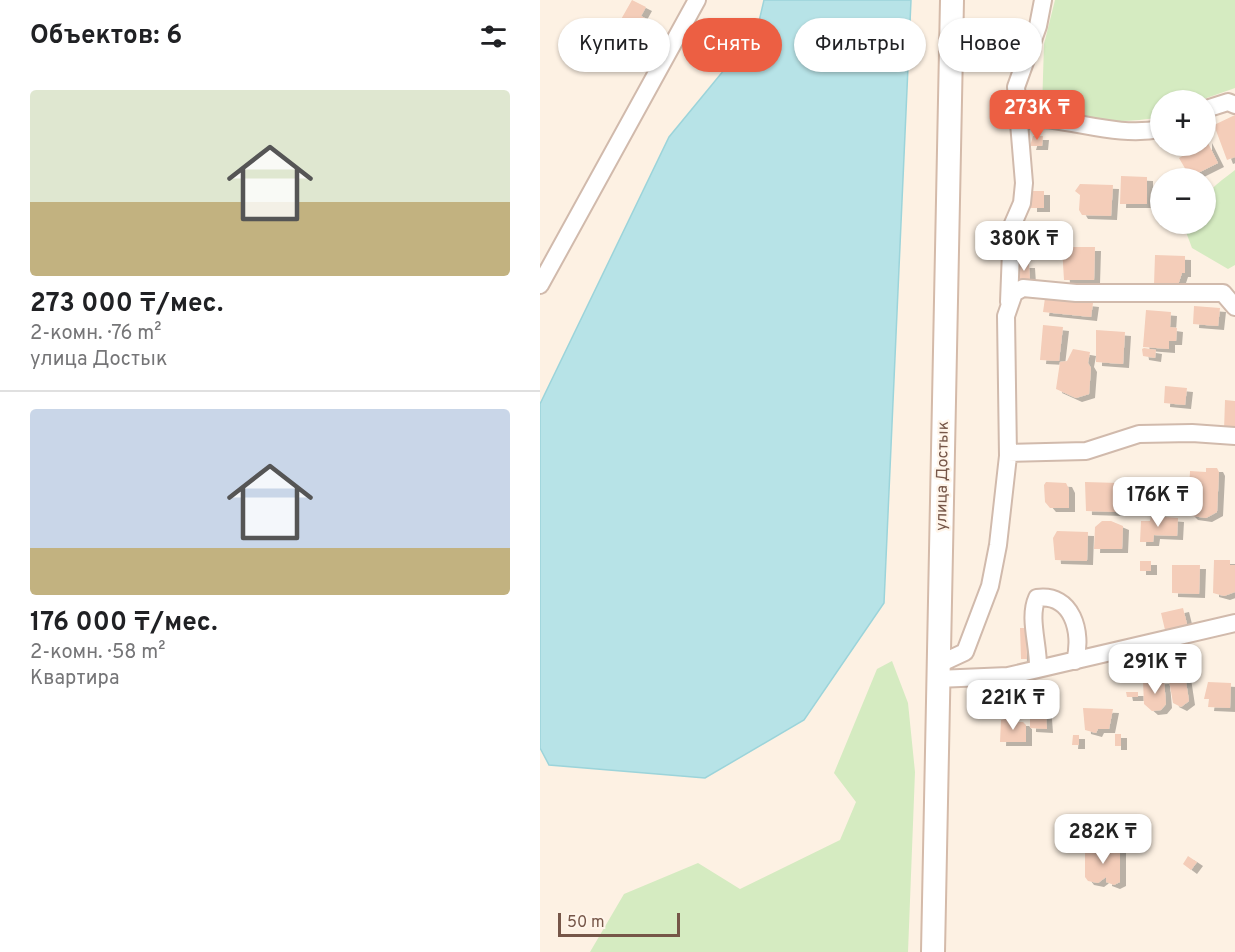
<!DOCTYPE html>
<html lang="ru">
<meta charset="utf-8">
<style>
body{margin:0;font-family:Overpass,sans-serif;background:#f6f6f6;color:#202124;height:100vh;display:flex;flex-direction:column;font-size:22px;white-space:nowrap}
*{box-sizing:border-box;margin:0}
p{font-size:20px;color:#757577}
.icon{flex:none;width:33px;height:33px;fill:none;stroke:currentColor;stroke-width:2;stroke-linecap:round;stroke-linejoin:round}
.map{position:relative;flex:1;overflow:hidden}
.details{display:flex;flex-direction:column;background:#fff;width:540px}
.details>*{flex:none}
.guide{position:absolute;left:18px;top:18px;width:570px;height:54px;display:flex;gap:12px}
.tools{position:absolute;left:610px;top:90px;display:grid;gap:12px}
.tools a{display:grid;place-items:center;width:66px;height:66px;border-radius:50%;background:#fff;box-shadow:0 2px 4px #0004;font-size:30px}
.scale{position:absolute;left:18px;bottom:15px;width:122px;box-sizing:border-box;padding-left:6px;border:3px solid #765648;border-top:0;font-size:16px;line-height:21px;white-space:nowrap;color:#765648;-webkit-text-stroke:4px #fff5ea;paint-order:stroke}
.price{position:absolute;translate:-50% -51px;padding:0 14px;border-radius:12px;background:#fff;color:#222;font-size:20px;line-height:39px;filter:drop-shadow(0 2px 3px #0008)}
.price::after{content:'';position:absolute;left:50%;top:36px;width:18px;height:14px;margin-left:-9px;background:inherit;clip-path:polygon(0 0,100% 0,50% 100%)}
.price.on{background:#ec5f43;color:#fff}
ul{padding:0;list-style:none}
li{display:grid;align-content:center;gap:12px;height:318px;padding:0 30px}
li+li{border-top:2px solid #e0e0e0}
li span{display:grid;place-items:center;height:186px;border-radius:6px;color:#555}
li>.icon{margin-inline-start:auto}
span .icon{width:108px;height:108px;fill:#fffc;stroke-width:1}
li b{font-size:26px}
h2{display:flex;justify-content:space-between;align-items:center;height:72px;padding:0 30px;font-size:26px}
.chip{padding:0 21px;border-radius:27px;background:#fff;box-shadow:0 2px 4px #0004;font-size:21px;line-height:54px}
.chip.on{background:#ec5f43;color:#fff}
main{display:flex;flex:1;min-height:0}
.map>svg:first-child{display:block}
</style>
<main>
<section class="details">
<h2>Объектов: 6<svg class="icon" aria-label="filters" viewBox="0 0 24 24"><path d="M4 7h16M4 17h16"/><circle cx="9" cy="7" r="2"/><circle cx="15" cy="17" r="2"/></svg></h2>
<ul>
<li><span style="background:linear-gradient(#dfe7d0 60%,#c2b280 0)"><svg class="icon" aria-label="home" viewBox="0 0 24 24"><path d="M3 11l9-7 9 7M6 9v11h12V9"/></svg></span><div><b>273 000 ₸/мес.</b><p>2-комн. · 76 m²</p><p>улица Достык</p></div></li>
<li><span style="background:linear-gradient(#c9d6e8 75%,#c2b280 0)"><svg class="icon" aria-label="home" viewBox="0 0 24 24"><path d="M3 11l9-7 9 7M6 9v11h12V9"/></svg></span><div><b>176 000 ₸/мес.</b><p>2-комн. · 58 m²</p><p>Квартира</p></div></li>
</ul>
</section>
<div class="map">
<svg width="695" height="952" viewBox="0 0 695 952">
<defs>
<filter id="shadow"><feDropShadow dx="6" dy="4" stdDeviation="0" flood-color="#0004"/></filter>
</defs>
<rect width="100%" height="100%" fill="#fdf1e3"/>
<path fill="#d5ebc1" d="M515,0h180v88l-34,12h-40v17c-45,8 -75,3 -119,-8l2,-65z
M695,170v95l-7,4 -36,-21 -6,-16 5,-8h15c0,-35 2,-33 29,-54z
M352,661l16,42 7,69 -7,180h-318l34,-58 74,-31 42,26 100,-49 16,-38 -22,-29 43,-104z"/>
<path fill="#b7e3e7" stroke="#9cd4da" stroke-width="1.5" d="M224,0h147l-27,603 -80,117 -99,58 -156,-13 -9,-17v-344l129,-267 88,-107z"/>
<path fill="#f4cdb9" filter="url(#shadow)" d="M92,0l14,7 -5,9 7,4 -16,29 -21,-12z
M695,115v42l-8,3 -13,-35z
M493,136h10l-1,10h-12z
M666,139l12,24 -28,14 -11,-19 7,-4 -3,-8h23z
M581,176l26,1v27h-27z
M540,184l33,1 -2,31 -29,-1 -3,-5 1,-15 -5,-4z
M491,191h13v17h-13z
M494,224h20l1,3h7v11l-28,-3z
M522,247h33l-1,33h-30z
M615,255l30,1v17h-3l-5,15 -10,4 -13,-7z
M479,264h10l1,16h-11z
M505,298l48,5 -2,14 -48,-5z
M654,306l26,2 -2,18 -25,-2z
M606,310l25,2 -1,15 7,1 -1,13h-7v8l-26,-2z
M503,325l20,2 -4,34 -19,-1z
M556,330l29,2 -2,32 -27,-2z
M604,348l12,2 -1,8 -12,-2 -1,-7z
M533,349l17,3 -2,11 3,5 -2,26 -13,4 -20,-9 4,-27 7,-1z
M625,386l22,2 -2,17 -21,-2z
M685,400l10,1v30h-11z
M666,468h11l2,4 -2,40 -11,6 -14,-2 -4,-4 2,-41 16,1z
M506,482l20,1 3,6v19h-19l-5,-6 -1,-17z
M545,482l34,1 -2,29 -31,-1z
M639,495h7l-1,14 -7,-1z
M611,516l27,2 -1,18 -23,-1 -1,7h-13l1,-21h9z
M562,521h9l12,5 -1,23h-28l1,-22z
M517,531l31,1 -1,29 -32,-1 -2,-22z
M674,560h16v5h5v27l-11,4 -11,-3z
M600,561h11v10h-11z
M632,565h28l-1,29 -27,-1z
M643,608l5,20 -22,6 -5,-21z
M480,628h6l1,31h-6z
M645,675l4,26 -8,6 -8,-4 -4,-23z
M624,680l2,24 -5,6 -9,1 -8,-7 -1,-23z
M668,682l23,1 -1,25 -22,-1 1,-8h-5z
M586,692h12v5h-11z
M490,701h15l2,28 -17,-1z
M543,708l30,1 -4,20h-11l-2,4 -11,-3z
M469,718h8v4h6l3,3v17h-26l1,-22z
M575,734h6v12h-6z
M533,735h6v10h-7z
M545,848h35v34l-6,3 -8,-3v-5l-8,6 -10,-2 -3,-4z
M648,856l9,6 -6,8 -8,-6z"/>
<g fill="none" stroke-linecap="round" stroke-linejoin="round">
<defs>
<path id="minor" d="M666,109l22,-7 7,3
M479,127l8,-9c45,0 88,20 134,11
M0,285l157,-285
M469,302l3,-76 10,-23 2,-20 -8,-96 22,-61 5,-26
M468,453l78,-2 53,-17 53,-1 43,3
M397,665l28,-13 25,-66 8,-41 10,-89 -2,-140 8,-23 9,-5 53,5h147l12,14
M498,669c1,-23 -10,-51 -1,-71 35,-5 46,34 38,63
M397,679l71,-3 227,-53"/>
<path id="secondary" d="M393,952l19,-952"/>
</defs>
<use href="#minor" stroke="#d1baac" stroke-width="20"/>
<use href="#secondary" stroke="#d4baa9" stroke-width="26"/>
<use href="#minor" stroke="#fff" stroke-width="16"/>
<use href="#secondary" stroke="#fff" stroke-width="22"/>
</g>
<g text-anchor="middle" stroke-width="4.5" stroke-linejoin="round" paint-order="stroke">
<g font-size="16" fill="#765648" stroke="#fff5ea">
<text transform="translate(401 476) rotate(-89)" y="6">улица Достык</text>
</g>
</g>
</svg>
<div class="tools">
<a>+</a>
<a>−</a>
</div>
<div class="scale">50 m</div>
<b class="price on" style="left:497px;top:141px">273K ₸</b>
<b class="price" style="left:484px;top:272px">380K ₸</b>
<b class="price" style="left:618px;top:528px">176K ₸</b>
<b class="price" style="left:615px;top:695px">291K ₸</b>
<b class="price" style="left:473px;top:731px">221K ₸</b>
<b class="price" style="left:563px;top:865px">282K ₸</b>
<div class="guide">
<a class="chip">Купить</a>
<a class="chip on">Снять</a>
<a class="chip">Фильтры</a>
<a class="chip">Новое</a>
</div>
</div>
</main>
